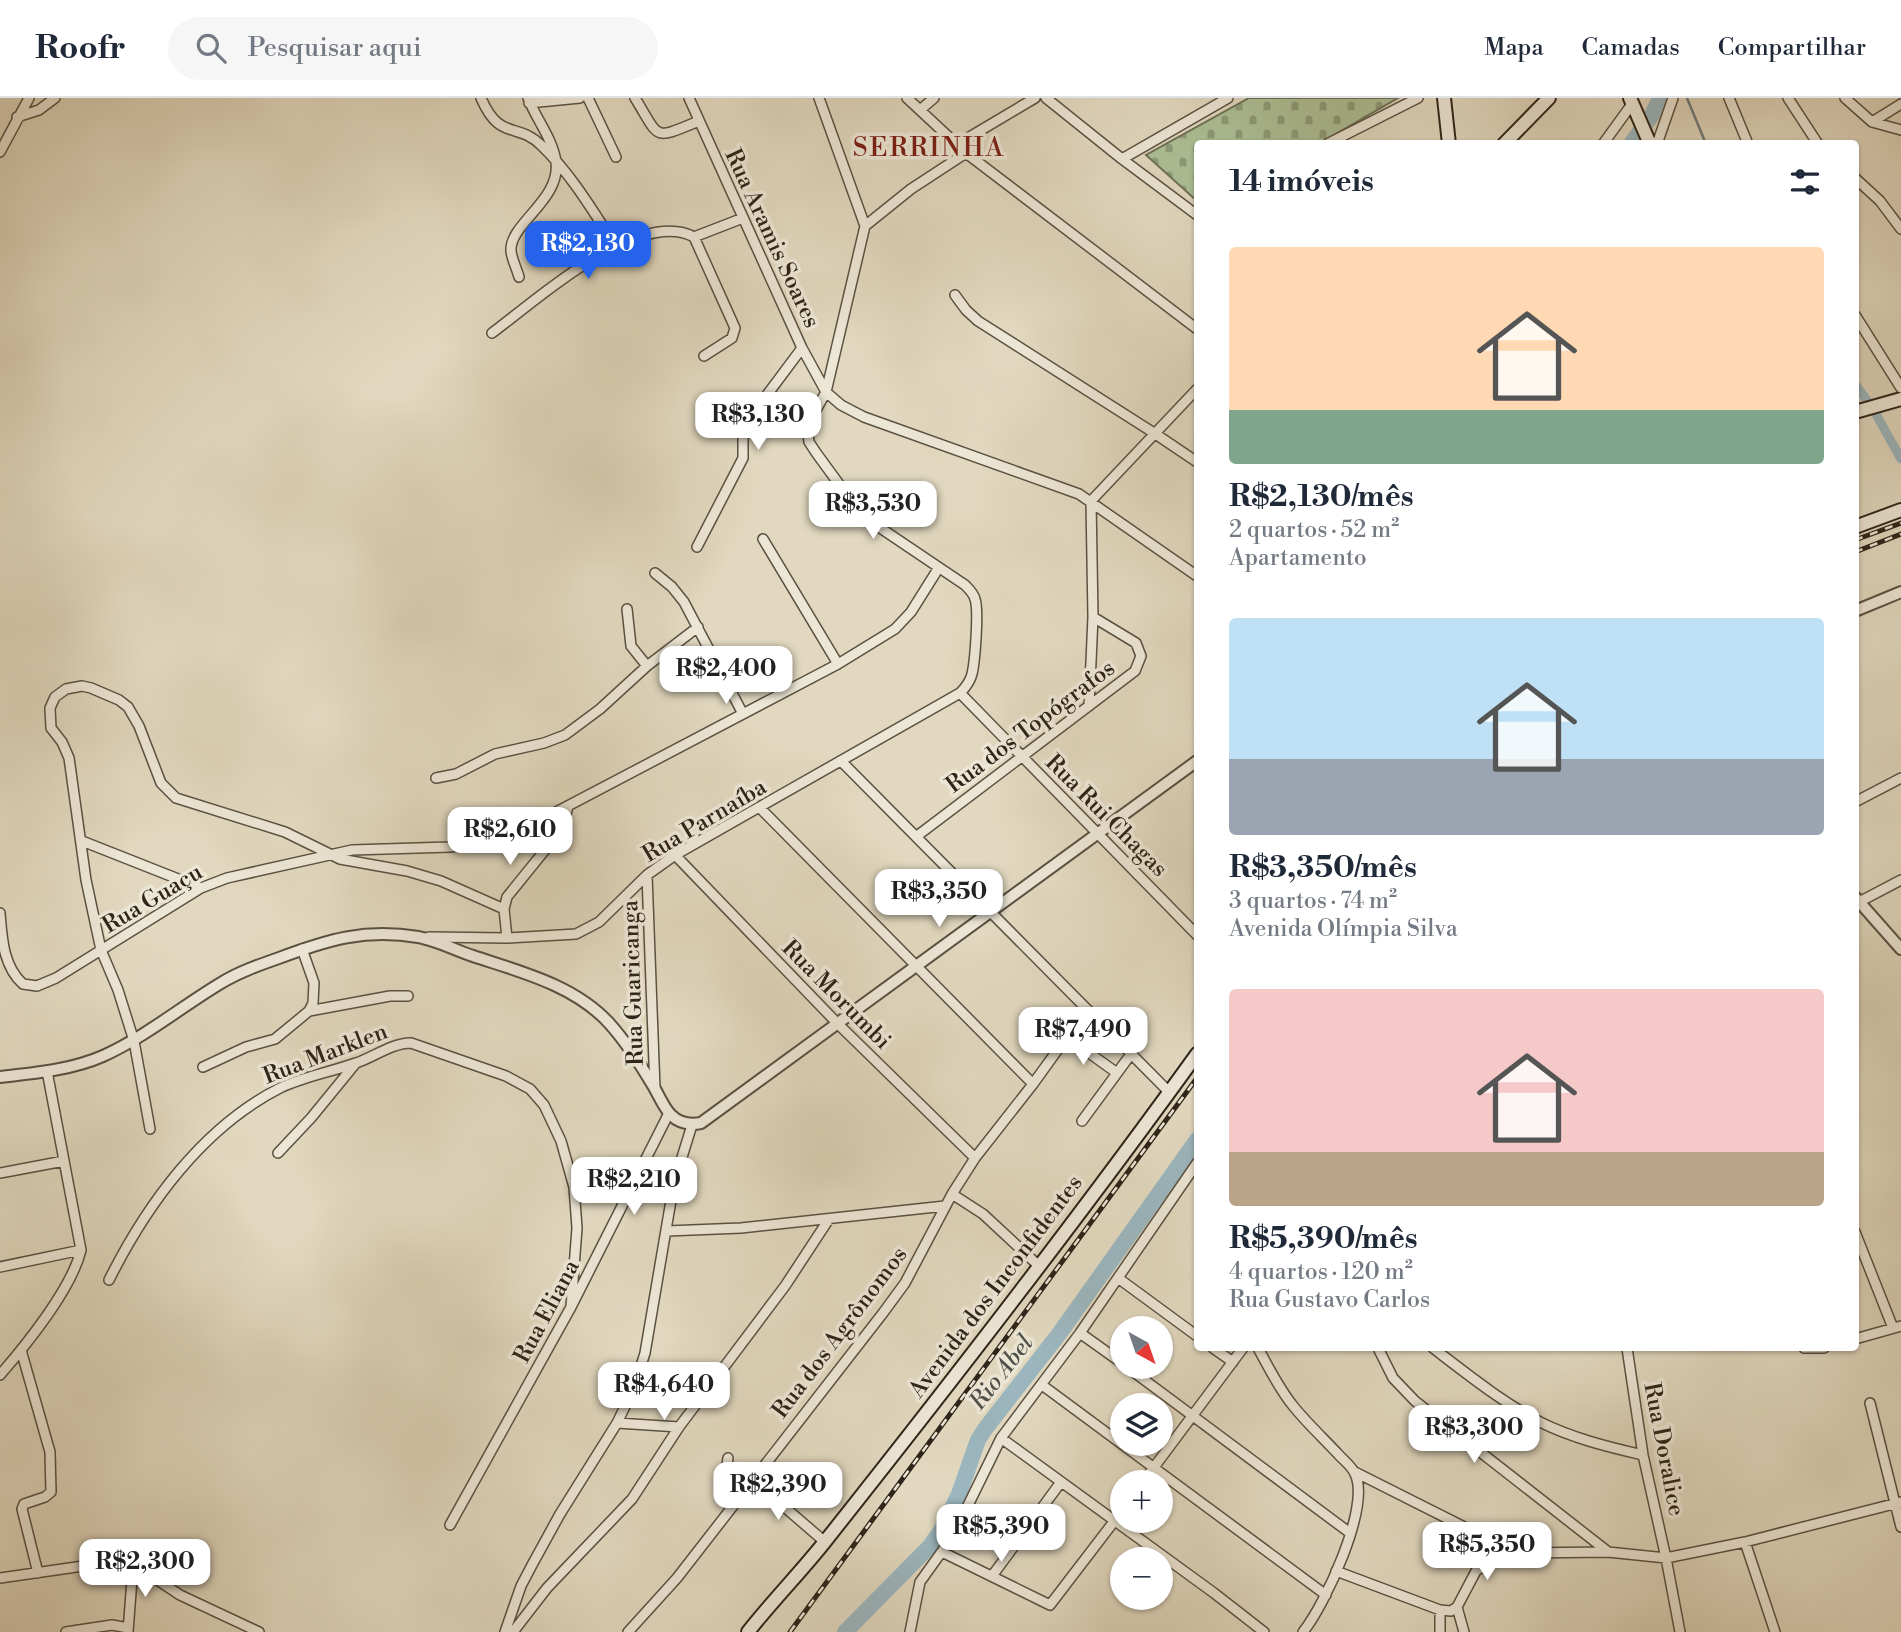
<!DOCTYPE html>
<html lang="pt">
<meta charset="utf-8">
<style>
body{margin:0;font-family:"Libre Bodoni",serif;background:#f6f6f7;color:#1f2937;height:100vh;display:flex;flex-direction:column;font-size:26px;white-space:nowrap}
*{box-sizing:border-box;margin:0}
p{font-size:23px;color:#747a83}
.icon{flex:none;width:38px;height:38px;fill:none;stroke:currentColor;stroke-width:2;stroke-linecap:round;stroke-linejoin:round}
.map{position:relative;flex:1;overflow:hidden}
.panel{position:absolute;left:1194px;top:42px;width:665px;height:1211px;display:flex;flex-direction:column;background:#fff;border-radius:7px;box-shadow:0 2px 5px #0004}
.panel>*{flex:none}
.needle{width:46px;rotate:140deg}
.controls{position:absolute;left:1110px;top:1218px;display:grid;gap:14px}
.controls a{display:grid;place-items:center;width:63px;height:63px;border-radius:50%;background:#fff;box-shadow:0 2px 5px #0004;font-size:35px}
.price{position:absolute;translate:-50% -60px;padding:0 16px;border-radius:14px;background:#fff;color:#222;font-size:23px;line-height:46px;filter:drop-shadow(0 2px 4px #0008)}
.price::after{content:'';position:absolute;left:50%;top:42px;width:21px;height:16px;margin-left:-10px;background:inherit;clip-path:polygon(0 0,100% 0,50% 100%)}
.price.active{background:#2563eb;color:#fff}
ul{padding:0;list-style:none}
li{display:grid;align-content:center;gap:14px;height:371px;padding:0 35px}
li span{display:grid;place-items:center;height:217px;border-radius:7px;color:#555}
li>.icon{margin-inline-start:auto}
span .icon{width:126px;height:126px;fill:#fffc;stroke-width:1}
li b{font-size:30px}
h2{display:flex;justify-content:space-between;align-items:center;height:84px;padding:0 35px;font-size:30px}
header{display:flex;align-items:center;gap:42px;box-sizing:border-box;height:98px;padding:0 35px;background:#fff;border-bottom:2px solid #e0e1e3}
header strong{font-size:33px}
nav{display:flex;gap:38px;margin-inline-start:auto;font-size:24px}
.search{width:490px;height:63px;background:#f6f6f7;display:flex;align-items:center;gap:18px;box-sizing:border-box;padding:0 24px;border-radius:38px;color:#747a83;font-size:26px}
.map>svg:first-child{display:block}
</style>
<header>
<strong>Roofr</strong>
<div class="search"><svg class="icon" aria-label="search" viewBox="0 0 24 24"><circle cx="10" cy="10" r="6"/><path d="M15 15l6 6"/></svg>Pesquisar aqui</div>
<nav><a>Mapa</a><a>Camadas</a><a>Compartilhar</a></nav>
</header>
<div class="map">
<svg width="1901" height="1534" viewBox="0 0 1901 1534">
<defs>
<pattern id="cemetery-stones" width="16" height="16" patternUnits="userSpaceOnUse" patternTransform="scale(1.75)"><rect width="16" height="16" fill="#adc097"/><path d="M2 7V4a2 2 0 0 1 4 0v3zM10 15v-3a2 2 0 0 1 4 0v3z" fill="#8d9c7a"/></pattern>
</defs>
<rect width="100%" height="100%" fill="#e1d8bf"/>
<filter id="stains"><feTurbulence type="fractalNoise" baseFrequency=".00286" numOctaves="4"/><feColorMatrix values="0 0 0 0 .2 0 0 0 0 .09 0 0 0 0 .02 0 0 0 .5 -.17"/></filter>
<radialGradient id="worn" r=".72"><stop offset=".6" stop-color="#630" stop-opacity="0"/><stop offset="1" stop-color="#630" stop-opacity=".3"/></radialGradient>
<path fill="url(#cemetery-stones)" stroke="#6e7258" stroke-width="2" d="M1249,0h149l-78,45 -123,1v57l-51,-46z"/>
<g fill="none" stroke-linecap="round" stroke-linejoin="round">
<path stroke="#6f7c7c" stroke-width="2.5" d="M1687,0l19,46"/>
<path stroke="#9bb6be" stroke-width="9" d="M1855,286l17,23 29,52"/>
<path stroke="#9bb6be" stroke-width="16" d="M1631,46l21,-29 8,-17
M845,1534l85,-86 12,-17 17,-35 19,-54 7,-11 74,-95 138,-194"/>
<defs>
<path id="minor" d="M481,0c19,44 36,23 61,48 29,28 51,65 73,99
M588,0l28,59
M635,0c26,42 17,42 64,23
M689,0l113,250 24,44 15,13 23,12 215,77 118,82
M819,0l46,128
M907,0l59,55 231,176
M1046,0l76,61 75,56
M1729,0l19,46
M1788,0l30,46
M1845,0l27,24 29,8
M529,5l51,-5
M920,12l14,-12
M17,19l22,-7 16,-12
M1872,24l29,-18
M1327,46l91,-46
M1603,46l29,-40
M1657,46l16,-46
M956,47l79,-47
M0,54l29,-54
M1122,61l106,-61
M1855,80l25,23 21,28
M694,139l49,-19
M519,179c-2,-8 -7,-17 -8,-26 -2,-27 50,-51 45,-89 -3,-23 -20,-43 -28,-64
M955,197l11,15 12,11 176,112 43,29
M1855,217l46,73
M492,235c42,-31 147,-126 202,-96l41,91 -3,10 -28,18
M763,441l75,125
M697,449l46,-89v-20l9,-23 50,-67
M655,475l17,14 12,15 59,112
M627,511l4,37 16,20
M960,595l237,242
M1089,608l4,-89 -2,-116 106,-112
M841,663l328,331
M436,680l20,-4 39,-20 49,-11 21,-8 35,-26 47,-43 51,-39
M1855,704l46,-24
M760,710l273,276
M917,738l218,-165 6,-15 -5,-13 -43,-26
M82,743l119,47
M675,757l162,168 138,135
M647,777l8,214
M1859,804l42,-22
M0,815c2,25 3,53 23,71l14,2 19,-8 145,-90 26,-10 125,-28 98,-3 53,-7 335,-176 57,-35 16,-17 27,-43
M429,839l78,1 69,-4 23,-12 48,-47 28,-20 285,-162c6,-6 10,-11 12,-19 3,-13 7,-64 3,-75 -1,-5 -6,-10 -10,-14l-95,-64 -15,-15 -38,-52 -8,-12 -1,-8 4,-17 14,-25 39,-166 46,-37 55,-36
M507,840l-3,-29 3,-12 51,-63 5,-7 5,-21
M309,913l81,-15h18
M1067,939l50,36
M203,969l43,-20 29,-8 34,-28 4,-8 1,-20 -12,-34
M1082,1023l49,-67
M150,1031l-16,-88 -16,-51 -17,-40 -15,-70 -17,-122 -7,-16 -11,-14 -1,-20 5,-11 11,-8 16,-3 9,2 28,12 9,7 11,19 22,57 15,15 109,34 55,27 67,12 34,10 63,28
M278,1055l33,-35 45,-55
M0,1075l64,-12
M952,1096l31,20 56,52
M667,1133l74,-3 204,-22
M1855,1134l38,96
M0,1169l81,-17
M1118,1180l79,58
M109,1182c38,-76 94,-153 171,-192 25,-12 51,-16 76,-25 18,-6 36,-20 55,-20l95,33 24,13 14,16 17,36 13,46 3,41 -6,79
M1080,1235l42,30
M1855,1241l46,-13
M1213,1250l20,14
M1258,1250c11,20 21,41 36,59 13,16 29,31 44,47 5,6 14,12 17,20 16,32 -30,131 -52,158
M1378,1250l15,30 22,23 192,150
M1433,1250c34,26 69,54 107,74 32,16 68,25 103,33
M1627,1250l16,107 23,103 14,74
M1804,1250h20
M21,1252l29,102 1,40 -6,5 -21,7 -2,5 16,64
M1127,1269l223,166
M0,1277c26,-30 72,-87 81,-125l-34,-179
M1042,1287l284,210
M1870,1305l31,124
M617,1325l62,4
M1001,1340l213,155 50,39
M728,1360l-3,21 17,15
M1355,1374l161,81 92,-1 58,6 79,-16 156,-40
M752,1381l73,63
M1143,1384l100,-134
M450,1427l121,-218 98,-194
M1745,1444l30,90
M942,1454l108,53 72,-94
M1336,1473l104,39 11,1 6,-4
M992,1478l69,-94
M0,1480l104,-15h20l20,8 36,24 79,37
M1457,1509l19,-36 14,-9 26,-9
M1457,1509l7,25
M1440,1512v22
M66,1534l46,-7 16,3
M128,1534l5,-66
M505,1534l16,-46 11,-21 28,-51 57,-91 17,-35 11,-35 29,-170 18,-58
M513,1534l34,-44 85,-89 47,-72 106,-141 44,-67
M628,1534l49,-54 206,-265 22,-30 47,-89 23,-36 58,-74 54,-75
M910,1534l10,-50 33,-46 48,-98 79,-105 117,-170"/>
<path id="tertiary" d="M1855,513l46,-19
M1855,799l46,52
M0,979c35,-4 71,-7 103,-21 42,-19 78,-49 118,-73 18,-11 38,-18 58,-25 48,-18 86,-30 139,-21 18,3 37,13 55,19 48,16 101,29 136,67 17,19 30,39 43,61 6,9 11,23 19,31 8,8 19,10 30,8l496,-362"/>
<path id="secondary" d="M1444,0l5,46
M1630,0l20,46
M1504,46l45,-46
M1855,314l46,-13
M1855,429l46,-17
M748,1534c25,-32 54,-61 79,-93 126,-159 251,-320 370,-485"/>
</defs>
<use href="#minor" stroke="#5b5142" stroke-width="12"/>
<use href="#tertiary" stroke="#5b5142" stroke-width="14"/>
<use href="#secondary" stroke="#2e2419" stroke-width="16"/>
<use href="#minor" stroke="#ece6d5" stroke-width="9"/>
<use href="#tertiary" stroke="#ece6d5" stroke-width="10"/>
<use href="#secondary" stroke="#ece6d5" stroke-width="12"/>
<defs>
<path id="rail" d="M1855,442l46,-17
M1855,454l46,-18
M790,1534l407,-554"/>
</defs>
<use href="#rail" stroke="#2e2419" stroke-width="5"/>
<use href="#rail" stroke="#ece6d5" stroke-width="2.5" stroke-dasharray="8" stroke-linecap="butt"/>
</g>
<g text-anchor="middle" stroke-width="7" stroke-linejoin="round" paint-order="stroke">
<g font-size="23" fill="#2e2419" stroke="#ece6d5">
<text transform="translate(773 140) rotate(65)" y="8">Rua Aramis Soares</text>
<text transform="translate(1030 628) rotate(-37)" y="8">Rua dos Topógrafos</text>
<text transform="translate(1107 717) rotate(45)" y="8">Rua Rui Chagas</text>
<text transform="translate(704 722) rotate(-31)" y="8">Rua Parnaíba</text>
<text transform="translate(152 800) rotate(-31)" y="8">Rua Guaçu</text>
<text transform="translate(632 885) rotate(-92)" y="8">Rua Guaricanga</text>
<text transform="translate(837 896) rotate(45)" y="8">Rua Morumbi</text>
<text transform="translate(325 955) rotate(-21)" y="8">Rua Marklen</text>
<text transform="translate(995 1188) rotate(-53)" y="8">Avenida dos Inconfidentes</text>
<text transform="translate(546 1213) rotate(-62)" y="8">Rua Eliana</text>
<text transform="translate(839 1234) rotate(-53)" y="8">Rua dos Agrônomos</text>
<text transform="translate(1665 1351) rotate(79)" y="8">Rua Doralice</text>
</g>
<g font-size="24" font-style="italic" fill="#4f504b" stroke="#ece6d5">
<text transform="translate(1001 1274) rotate(-52)" y="8">Rio Abel</text>
</g>
<g font-size="26" letter-spacing="2" fill="#7a1f14" stroke="#ece6d5">
<text x="929" y="58">SERRINHA</text>
</g>
</g>
<rect width="100%" height="100%" filter="url(#stains)"/>
<rect width="100%" height="100%" fill="url(#worn)"/>
</svg>
<div class="controls">
<a><svg class="needle" viewBox="-14 -14 28 28"><path d="M0-13l5 13h-10z" fill="#e53935"/><path d="M0 13l5-13h-10z" fill="#747a83"/></svg></a>
<a><svg class="icon" aria-label="layers" viewBox="0 0 24 24"><path d="M12 4l9 5-9 5-9-5zM3 14l9 5 9-5"/></svg></a>
<a>+</a>
<a>−</a>
</div>
<b class="price active" style="left:588px;top:183px">R$2,130</b>
<b class="price" style="left:758px;top:354px">R$3,130</b>
<b class="price" style="left:873px;top:443px">R$3,530</b>
<b class="price" style="left:726px;top:608px">R$2,400</b>
<b class="price" style="left:510px;top:769px">R$2,610</b>
<b class="price" style="left:939px;top:831px">R$3,350</b>
<b class="price" style="left:1083px;top:969px">R$7,490</b>
<b class="price" style="left:634px;top:1119px">R$2,210</b>
<b class="price" style="left:664px;top:1324px">R$4,640</b>
<b class="price" style="left:1474px;top:1367px">R$3,300</b>
<b class="price" style="left:778px;top:1424px">R$2,390</b>
<b class="price" style="left:1001px;top:1466px">R$5,390</b>
<b class="price" style="left:1487px;top:1484px">R$5,350</b>
<b class="price" style="left:145px;top:1501px">R$2,300</b>
<section class="panel">
<h2>14 imóveis<svg class="icon" aria-label="filters" viewBox="0 0 24 24"><path d="M4 7h16M4 17h16"/><circle cx="9" cy="7" r="2"/><circle cx="15" cy="17" r="2"/></svg></h2>
<ul>
<li><span style="background:linear-gradient(#ffd9b3 75%,#7fa58c 0)"><svg class="icon" aria-label="home" viewBox="0 0 24 24"><path d="M3 11l9-7 9 7M6 9v11h12V9"/></svg></span><div><b>R$2,130/mês</b><p>2 quartos · 52 m²</p><p>Apartamento</p></div></li>
<li><span style="background:linear-gradient(#bfe0f5 65%,#9aa5b1 0)"><svg class="icon" aria-label="home" viewBox="0 0 24 24"><path d="M3 11l9-7 9 7M6 9v11h12V9"/></svg></span><div><b>R$3,350/mês</b><p>3 quartos · 74 m²</p><p>Avenida Olímpia Silva</p></div></li>
<li><span style="background:linear-gradient(#f6c9c9 75%,#b9a48a 0)"><svg class="icon" aria-label="home" viewBox="0 0 24 24"><path d="M3 11l9-7 9 7M6 9v11h12V9"/></svg></span><div><b>R$5,390/mês</b><p>4 quartos · 120 m²</p><p>Rua Gustavo Carlos</p></div></li>
</ul>
</section>
</div>
